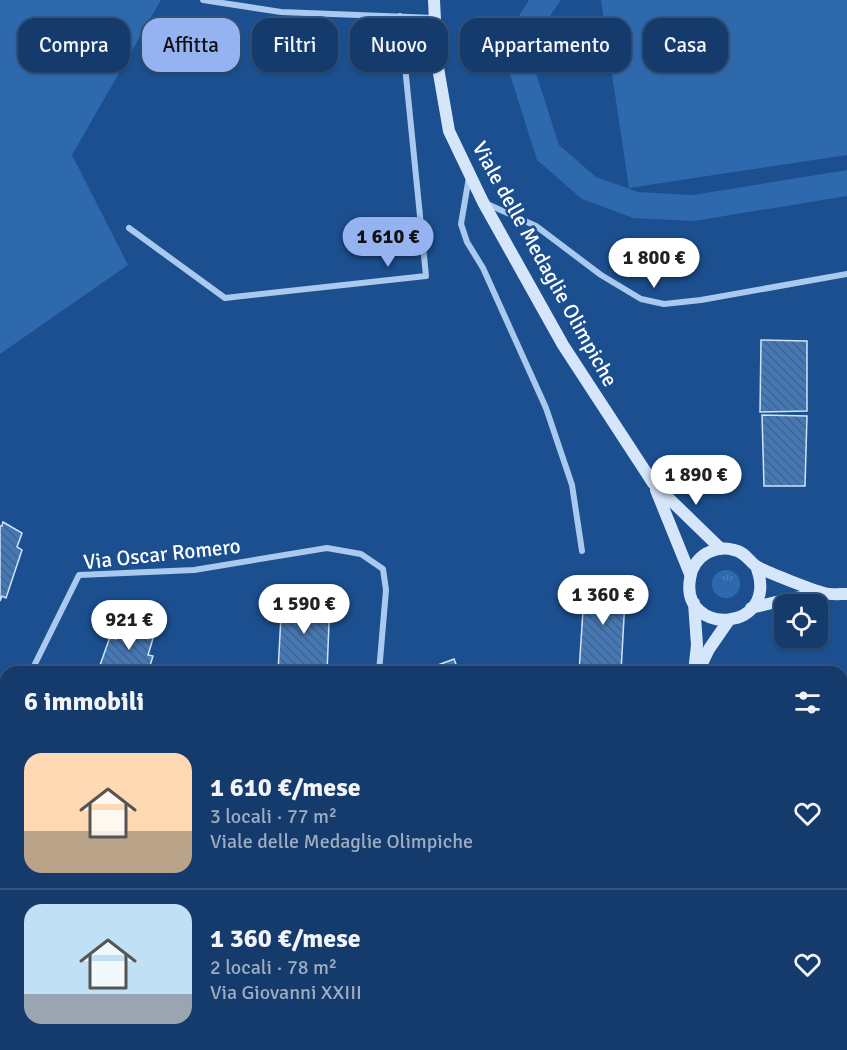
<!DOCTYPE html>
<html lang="it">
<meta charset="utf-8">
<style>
body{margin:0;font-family:Signika,sans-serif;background:#214673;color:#f1f3f6;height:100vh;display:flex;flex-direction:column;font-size:22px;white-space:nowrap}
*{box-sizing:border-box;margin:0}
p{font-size:20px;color:#9dadc1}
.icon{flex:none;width:33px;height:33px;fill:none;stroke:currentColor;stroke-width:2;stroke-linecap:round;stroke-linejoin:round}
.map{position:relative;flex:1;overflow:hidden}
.side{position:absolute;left:0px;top:666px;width:848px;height:384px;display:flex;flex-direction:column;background:#143b6b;border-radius:18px 18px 0 0;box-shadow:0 2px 4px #0004,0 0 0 2px #33557e}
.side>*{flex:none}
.banner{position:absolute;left:18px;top:18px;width:812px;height:54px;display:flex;gap:12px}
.tools{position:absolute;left:774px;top:594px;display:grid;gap:12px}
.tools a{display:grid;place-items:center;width:54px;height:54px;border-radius:12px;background:#143b6b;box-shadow:0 2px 4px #0004,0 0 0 2px #33557e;font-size:30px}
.price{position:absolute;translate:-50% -51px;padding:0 14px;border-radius:21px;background:#fff;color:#222;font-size:20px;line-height:39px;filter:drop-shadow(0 2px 3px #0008)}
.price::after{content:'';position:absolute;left:50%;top:36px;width:18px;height:14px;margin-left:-9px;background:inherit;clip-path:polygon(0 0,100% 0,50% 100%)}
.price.on{background:#95b2f1;color:#111}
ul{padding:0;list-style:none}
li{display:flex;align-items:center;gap:18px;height:150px;padding:0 24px}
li+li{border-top:2px solid #33557e}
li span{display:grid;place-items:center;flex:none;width:168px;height:120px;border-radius:18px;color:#555}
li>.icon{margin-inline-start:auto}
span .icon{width:72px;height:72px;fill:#fffc;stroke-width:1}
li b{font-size:26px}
h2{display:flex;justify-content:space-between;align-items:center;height:72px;padding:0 24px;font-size:26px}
.pill{padding:0 21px;border-radius:18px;background:#143b6b;box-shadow:0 2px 4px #0004,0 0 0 2px #33557e;font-size:21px;line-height:54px}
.pill.on{background:#95b2f1;color:#111}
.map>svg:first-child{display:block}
</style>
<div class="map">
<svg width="847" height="1050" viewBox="0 0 847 1050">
<defs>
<pattern id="grass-tufts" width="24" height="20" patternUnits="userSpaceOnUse" patternTransform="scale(1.5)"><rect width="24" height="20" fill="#2e69ad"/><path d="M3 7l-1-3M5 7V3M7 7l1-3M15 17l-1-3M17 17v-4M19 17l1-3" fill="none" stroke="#4d80b9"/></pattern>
<pattern id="building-back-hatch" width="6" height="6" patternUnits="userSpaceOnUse" patternTransform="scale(1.5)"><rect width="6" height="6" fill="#4478b7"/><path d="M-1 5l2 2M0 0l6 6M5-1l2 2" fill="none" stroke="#486282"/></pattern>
</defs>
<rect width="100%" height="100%" fill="#1b4f8f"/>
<path fill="url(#grass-tufts)" d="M712 584a14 14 0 1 1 28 0a14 14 0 1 1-28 0Z"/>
<path fill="#2e69ad" d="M0,0h161l-89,155 56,110 -128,89z
M529,0h32l-18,26 -9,41 25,78 37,32 42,15 55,3 154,-25v26l-153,25 -61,-3 -51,-19 -45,-39 -29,-92 11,-52z
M601,0h246v155l-218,33z"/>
<path fill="url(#building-back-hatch)" stroke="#cfe3fa" stroke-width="1.5" d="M761,340l46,1v70l-47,1z
M762,415l45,1 -2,70h-41z
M3,522l19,11 -5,14 5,3 -16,48 -4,-2 -2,5v-75h2z
M585,579l41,2 -5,91h-42z
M282,597l48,2 -3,73h-49z
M122,621l33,11 -7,23 5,1 -5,16h-48l1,-3 -2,-1 11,-31 6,2z
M454,659l5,13h-18l-3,-7z
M0,841l6,4v36l-6,8z
M477,1044h46l-4,6h-46z
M729,1044h36l-2,6h-38z"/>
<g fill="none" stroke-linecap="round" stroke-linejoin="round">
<path stroke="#a9c9ee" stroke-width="4.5" d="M842,814h5
M0,1010l6,-3
M121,1050l7,-6"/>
<path stroke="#a9c9ee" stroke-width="6" d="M203,0l78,12 154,6
M469,177l-8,47 6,18 16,26 63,140 26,77 10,66
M485,203l51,23 65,49 40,24 23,5 37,-4 146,-26
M129,228l96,70 201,-22 -26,-260
M31,672l48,-97 115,-5 133,-22 34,6 22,15 3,21 -7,82
M0,722l6,-10
M184,1050l6,-6"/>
<path stroke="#d6e6fa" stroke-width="12" d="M434,0l3,62 12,69 34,71 80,143 90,138 68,66
M656,490l34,84
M756,566c26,66 -76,72 -66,13 1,-11 8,-21 17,-26 8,-4 18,-6 27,-3 11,2 14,10 22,16 7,5 57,24 68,27 7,2 16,1 23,1
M694,603l3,42 -3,27
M751,608l37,-9 36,-5
M698,672l11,-23 20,-29
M609,1050l3,-6"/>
</g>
<g text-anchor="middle" stroke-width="5" stroke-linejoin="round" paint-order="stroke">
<g font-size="21" fill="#fff" stroke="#1b4f8f">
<text transform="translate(545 264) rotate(61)" y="7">Viale delle Medaglie Olimpiche</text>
<text transform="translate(162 554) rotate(-6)" y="7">Via Oscar Romero</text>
</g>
</g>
</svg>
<div class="tools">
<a><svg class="icon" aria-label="locate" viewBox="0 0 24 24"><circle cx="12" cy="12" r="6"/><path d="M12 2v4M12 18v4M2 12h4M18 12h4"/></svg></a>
</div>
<b class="price on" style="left:388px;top:268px">1 610 €</b>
<b class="price" style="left:654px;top:289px">1 800 €</b>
<b class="price" style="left:696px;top:506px">1 890 €</b>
<b class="price" style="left:603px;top:626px">1 360 €</b>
<b class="price" style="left:304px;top:635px">1 590 €</b>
<b class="price" style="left:129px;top:651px">921 €</b>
<div class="banner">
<a class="pill">Compra</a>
<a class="pill on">Affitta</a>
<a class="pill">Filtri</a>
<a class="pill">Nuovo</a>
<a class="pill">Appartamento</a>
<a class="pill">Casa</a>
</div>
<section class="side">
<h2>6 immobili<svg class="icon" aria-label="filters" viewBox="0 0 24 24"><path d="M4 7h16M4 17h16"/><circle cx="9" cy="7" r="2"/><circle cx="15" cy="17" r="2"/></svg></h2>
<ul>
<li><span style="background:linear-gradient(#ffd9b3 65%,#b9a48a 0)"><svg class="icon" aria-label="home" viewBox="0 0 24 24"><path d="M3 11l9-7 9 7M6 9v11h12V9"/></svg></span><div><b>1 610 €/mese</b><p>3 locali · 77 m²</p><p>Viale delle Medaglie Olimpiche</p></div><svg class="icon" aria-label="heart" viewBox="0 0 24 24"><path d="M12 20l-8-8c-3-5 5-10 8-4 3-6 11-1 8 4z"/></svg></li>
<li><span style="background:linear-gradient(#bfe0f5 75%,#9aa5b1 0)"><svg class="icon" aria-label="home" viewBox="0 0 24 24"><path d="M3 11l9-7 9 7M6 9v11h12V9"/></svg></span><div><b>1 360 €/mese</b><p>2 locali · 78 m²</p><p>Via Giovanni XXIII</p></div><svg class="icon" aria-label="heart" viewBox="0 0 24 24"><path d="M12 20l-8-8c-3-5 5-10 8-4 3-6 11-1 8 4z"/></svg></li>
</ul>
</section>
</div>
